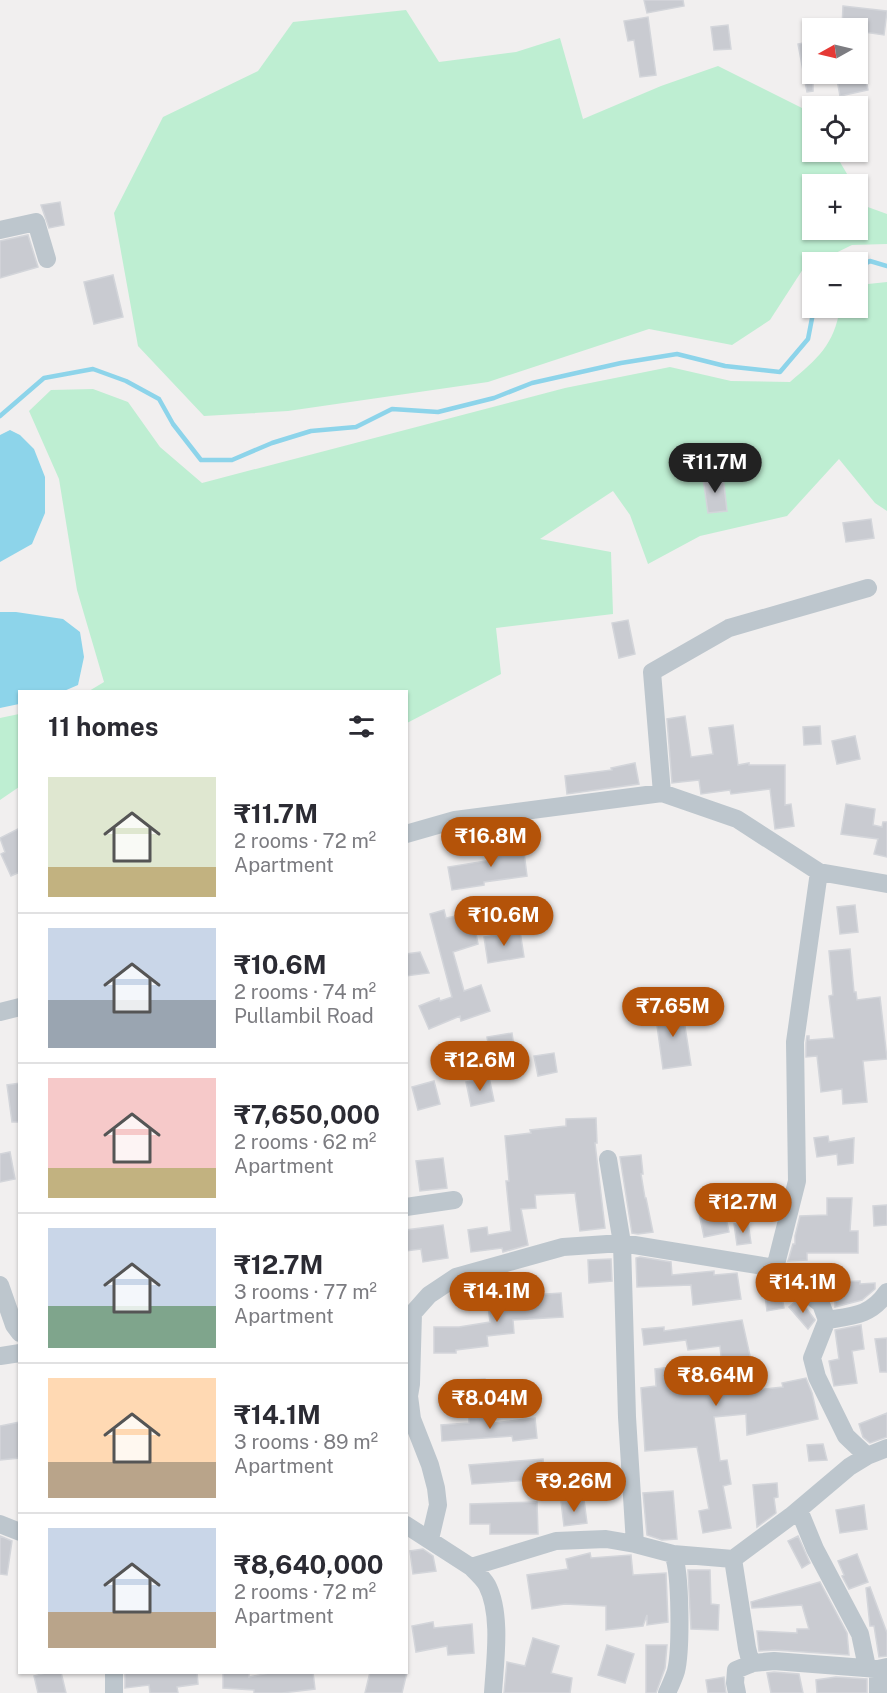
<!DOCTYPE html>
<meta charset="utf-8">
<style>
body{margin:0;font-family:"Public Sans",sans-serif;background:#f2f2f3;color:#2b2b33;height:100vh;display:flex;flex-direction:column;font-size:22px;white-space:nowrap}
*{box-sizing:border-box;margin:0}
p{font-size:20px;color:#7c7c81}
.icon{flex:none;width:33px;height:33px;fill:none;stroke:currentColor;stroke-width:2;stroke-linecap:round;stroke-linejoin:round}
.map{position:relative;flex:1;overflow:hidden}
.side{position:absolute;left:18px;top:690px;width:390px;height:984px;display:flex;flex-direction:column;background:#fff;border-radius:0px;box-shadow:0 2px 4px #0004}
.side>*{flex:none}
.needle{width:39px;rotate:262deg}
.tools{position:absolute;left:802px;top:18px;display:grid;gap:12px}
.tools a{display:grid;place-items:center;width:66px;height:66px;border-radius:0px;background:#fff;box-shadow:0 2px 4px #0004;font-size:30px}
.price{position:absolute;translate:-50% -51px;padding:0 14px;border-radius:21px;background:#b45309;color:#fff;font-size:20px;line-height:39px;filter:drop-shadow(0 2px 3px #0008)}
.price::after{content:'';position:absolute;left:50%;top:36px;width:18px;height:14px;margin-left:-9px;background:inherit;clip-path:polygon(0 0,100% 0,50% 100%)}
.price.on{background:#222;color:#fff}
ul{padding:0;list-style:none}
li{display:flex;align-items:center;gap:18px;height:150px;padding:0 30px}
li+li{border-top:2px solid #e1e1e2}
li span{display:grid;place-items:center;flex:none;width:168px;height:120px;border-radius:0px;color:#555}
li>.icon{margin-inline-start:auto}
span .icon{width:72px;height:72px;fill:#fffc;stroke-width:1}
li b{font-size:26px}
h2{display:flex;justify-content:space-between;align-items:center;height:72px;padding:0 30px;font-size:26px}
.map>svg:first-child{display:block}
</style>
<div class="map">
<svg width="887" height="1693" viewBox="0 0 887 1693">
<rect width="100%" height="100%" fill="#f1efef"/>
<path fill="#beeed2" d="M406,10l33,52 77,-10 44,-14 23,81 78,-33 57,-20 92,46 3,4v36h21l19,32h-40v46h45v-37l7,13 22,8v30l-35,1 -49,24 -33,51 -38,25 -83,-16 -161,53 -200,29 -84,5 -66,-70 -24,-133 49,-96 95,-46 35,-49z
M887,282v229l-12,-8 -36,-44 -52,57 -87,20 -52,28 -18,-49 -17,-24 -73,48 71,13 2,62 -117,14 5,46 -94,49 -1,-31 -317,-1 15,-9 -27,-92 -18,-111 -30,-68 22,-21 42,-1 35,13 32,45 42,36 363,-95 105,-21 61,14 59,1c28,-24 44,-37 50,-74h18v-18l10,-6z
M19,714v73l-19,13v-82z"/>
<path fill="#8dd4ea" d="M10,430l10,5 14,14 11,28v36l-13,31 -32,18v-127z
M0,612h16l47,7 17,13 4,25 -6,28 -14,6 -44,1 -1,12 -19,4z"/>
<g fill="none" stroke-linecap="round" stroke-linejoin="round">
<path stroke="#8dd4ea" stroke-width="4.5" d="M858,268l12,-7 17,5
M0,416l44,-38 49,-9 33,12 33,18 14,25 28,36h31l40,-17 39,-12 45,-4 36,-18 46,3 56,-14 38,-15 89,-20 56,-9 48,12 55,6 28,-33 6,-31"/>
</g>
<path fill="#c9cbd1" stroke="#d3d5da" stroke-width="1.5" d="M644,0h39l1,6 -37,7z
M843,6l44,5 -3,24 -26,-4v-3h-16z
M648,17l8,58 -16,2 -6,-37 -6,1 -4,-20z
M728,25l3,24 -17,1 -3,-23z
M813,41v50l-6,1 -9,-48z
M836,74h29l3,16 -28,6z
M60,202l4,23 -15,3 -8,-23z
M28,235l10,32 -38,11v-37z
M113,275l10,42 -29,7 -10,-42z
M723,476l4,35 -19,2 -5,-35z
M871,519l3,19 -28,4 -3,-19z
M628,620l7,34 -16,4 -7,-35z
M685,716l6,41 22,-3 -4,-26 24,-3 5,40 11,-2v2h36v40l6,-1 3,22 -19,3 -5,-40 -39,5 -1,-4 -29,4 -2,-14 -27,3 -5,-64z
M820,726l1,18 -17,1 -1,-18z
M855,736l5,23 -23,5 -5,-23z
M635,763l4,21 -72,10 -2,-18 47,-6 -1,-2z
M846,804l29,5 -2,16 9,2 1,-5h4v35l-13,-3 4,-15 -37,-5z
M20,828v44l-9,4 -10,-22 4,-2 -5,-14z
M523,844l4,32 -43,6v3l-32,5 -4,-23 44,-7 -2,-12z
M855,905l3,27 -18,2 -3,-27z
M444,910l2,8 26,-5 6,31 -25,8 11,39 17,-6 9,26 -29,10 -1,-5 -31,13 -10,-23 20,-8 1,3 12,-4 -22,-83z
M520,931l4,26 -36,6 -4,-26z
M850,949l4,43h2l1,8 23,-3 7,62 -24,2 4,41 -24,2 -1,-15 -21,3 -4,-36 -11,1v-14l1,-7h2v4l25,-2 -5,-42 4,-1 -4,-44z
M420,952l9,21 -23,3v-22z
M682,1007l9,58 -28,4 -8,-58z
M512,1033l4,28 -24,4 -5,-28z
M554,1053l3,19 -19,4 -4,-20z
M489,1077l5,24 -23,5 -5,-24z
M434,1081l6,23 -22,6 -6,-23z
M20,1083v39h-8l-5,-37z
M596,1118l1,25h-2l10,85 -25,3 -5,-38 -40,2 1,13 -15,1 7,36 -25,7 -1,-4 -31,4 -3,-22 19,-3 1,8 23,-4 -5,-50h3l-4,-45 26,-3 -1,-3 36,-4v-7z
M828,1136l1,6 25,-4 -1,25 -15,2 -1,-11 -20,3 -3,-19z
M10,1152l5,27 -15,3v-28z
M641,1155l2,19h-2l4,24h1l7,34 -15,2 -6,-1 -12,-76z
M443,1158l4,30 -27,3 -4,-30z
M771,1189l2,20 -18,2 -2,-20z
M827,1198h25l-2,33h8v22h-51v7l-19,1 5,-17h2v-8l5,-20 27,-1z
M887,1205v20l-13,1 -1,-20z
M724,1208l5,24 -25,5 -5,-24z
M748,1222l3,21 -14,2 -3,-21z
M443,1225l5,33 -25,4 -2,-13 -15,2v-21z
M640,1257l31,5 1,13 42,-4v4l23,-2 4,26 -48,6 -2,-20 -54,2 -1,-29z
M611,1259l1,22 -23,2 -1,-23z
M860,1281v3l15,-1v6l-13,11 -27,7v-25z
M780,1286l4,22 -17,3 -3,-23z
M561,1293l2,24 -50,3 1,13 -27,3 1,10 -32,4v3h-22v-26h25l31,-5 -2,-16 44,-5 -1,-6z
M797,1300l7,5 11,15 -7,9 -19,-22z
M742,1320l9,40 3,30 29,-3 -1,-4 24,-5 6,15 6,26 -71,16 -1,-21 -32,3 6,44 7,-1 4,24 -8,2 8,42 -28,5 -4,-22 10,-2 -12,-62 -52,4 -4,-63 15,-2 -1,-17 16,-2 1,15 51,-5 -3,-31 -32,4 -2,-10 -42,5 -2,-16 22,-2v4z
M861,1325l3,24 -12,2 5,32 -23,3 -5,-25 10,-2 -4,-29z
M887,1338v34h-7l-5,-33z
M485,1379l1,14 -23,1 -1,-14z
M887,1413v24l-17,6 -7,-6 -4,-13z
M494,1417v6l41,-5 2,20 -24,3 -1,-5 -70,5 -1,-16 28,-2v-5z
M20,1422v36l-20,2v-34z
M823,1444l4,16 -18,1 -2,-16z
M543,1459l2,20 -73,5 -3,-19z
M777,1483l1,14 -4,1 2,15 -19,14 -4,-42z
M673,1491l4,48 -15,1 -15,-5 -4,-42z
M584,1500l3,23 -23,3 -3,-24z
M537,1502l1,32h-48v-10h-20v-20z
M864,1505l3,24 -27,4 -4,-23z
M0,1536l12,5 -5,34 -7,-1z
M798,1536l12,27 -8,5 -14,-27z
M423,1549l10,7 3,15 -23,3 -3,-23z
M590,1553l1,5 40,-3 2,20 33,-2 2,49 -21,3v-10l-4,11 -37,4v-24l-41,-2 -33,5 -5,-34 41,-6 -2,-10z
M857,1554l11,28 -19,7 -7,-13 2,-1 -6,-14z
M688,1570h22l1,34 8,1 -1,25 -27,-1z
M820,1582l27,51 2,22 -74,-5 -16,1 -2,-20 40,2v-4h12l-7,-24 -50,3 -1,-6z
M870,1587l17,46v23l-8,1 -5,-31h-4l-4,-38z
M433,1622l1,6 38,-4 2,29 -26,2 -1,-9 -31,6 -4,-26z
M533,1638l26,8 -8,27 21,5 -2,15h-66l3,-31 18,4z
M607,1645l27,9 -9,29 -27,-8z
M646,1645h21l-2,23 -9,25h-10z
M49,1672h12l5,21h-28l-4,-17z
M125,1672h72l1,12 -21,3 1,6h-28l-1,-8 -24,3z
M223,1672h26v5l25,-5h39l2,17 -33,4h-28v-3l-31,-2z
M370,1672h37l-5,21h-37z
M774,1672l25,2 4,19h-32l-4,-20z
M724,1677l2,16h-18l-2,-13z
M836,1677l31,2v14h-50l-1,-13z"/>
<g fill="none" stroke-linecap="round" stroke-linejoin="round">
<path stroke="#bdc6cd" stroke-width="18" d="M0,230l36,-8 11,37
M662,793l-10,-121 77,-44 139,-40
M406,834l49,-14 207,-27 75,26 82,53 68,12
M0,1012l20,-5
M608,1159l14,84 5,174 8,127
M406,1207l48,-7
M775,1268l22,-87 -2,-139 24,-170
M0,1285l14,40 6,8
M827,1320c25,-4 44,-4 60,-28
M0,1356l20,-3
M791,1516l58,-49 18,-11
M0,1524l20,8
M406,1525l65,42 85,-26 50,-2 29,5 38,10c8,18 8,97 3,117 -2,7 -6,15 -9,22
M430,1539l8,-34 -2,-17 -6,-23 -18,-46 -3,-23 2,-12 2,-71 16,-18 27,-18 107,-30 59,-4 153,25 46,36 6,16 -15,38 5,19 29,59 21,20 20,-8
M673,1554l60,5 58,-43 10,-1 14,34 45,85 7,33
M733,1559l14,89 4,16
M471,1567c5,5 12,11 16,18 15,29 8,76 6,108
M114,1672v21
M737,1693l-2,-10 1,-13 17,-7 21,-2 104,8 9,-2
M878,1693v-24"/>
</g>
</svg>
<div class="tools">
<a><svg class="needle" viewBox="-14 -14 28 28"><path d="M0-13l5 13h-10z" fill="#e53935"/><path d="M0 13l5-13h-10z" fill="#7c7c81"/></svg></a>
<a><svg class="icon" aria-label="locate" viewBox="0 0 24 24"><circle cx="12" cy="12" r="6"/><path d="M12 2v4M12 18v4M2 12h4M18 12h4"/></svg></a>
<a>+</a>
<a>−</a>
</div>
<b class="price on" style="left:715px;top:494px">₹11.7M</b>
<b class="price" style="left:491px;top:868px">₹16.8M</b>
<b class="price" style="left:504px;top:947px">₹10.6M</b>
<b class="price" style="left:673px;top:1038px">₹7.65M</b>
<b class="price" style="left:480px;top:1092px">₹12.6M</b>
<b class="price" style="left:743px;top:1234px">₹12.7M</b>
<b class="price" style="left:803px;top:1314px">₹14.1M</b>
<b class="price" style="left:497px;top:1323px">₹14.1M</b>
<b class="price" style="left:716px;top:1407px">₹8.64M</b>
<b class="price" style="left:490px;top:1430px">₹8.04M</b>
<b class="price" style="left:574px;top:1513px">₹9.26M</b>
<section class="side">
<h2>11 homes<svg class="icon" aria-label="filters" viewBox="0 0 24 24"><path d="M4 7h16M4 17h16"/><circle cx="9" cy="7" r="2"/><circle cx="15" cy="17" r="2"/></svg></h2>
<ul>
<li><span style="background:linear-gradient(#dfe7d0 75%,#c2b280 0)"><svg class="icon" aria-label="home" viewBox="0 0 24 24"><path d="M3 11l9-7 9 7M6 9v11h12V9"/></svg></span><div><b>₹11.7M</b><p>2 rooms · 72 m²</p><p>Apartment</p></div></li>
<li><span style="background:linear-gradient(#c9d6e8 60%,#9aa5b1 0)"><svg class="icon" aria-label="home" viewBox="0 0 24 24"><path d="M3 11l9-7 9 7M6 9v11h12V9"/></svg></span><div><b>₹10.6M</b><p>2 rooms · 74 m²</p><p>Pullambil Road</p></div></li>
<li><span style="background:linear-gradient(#f6c9c9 75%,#c2b280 0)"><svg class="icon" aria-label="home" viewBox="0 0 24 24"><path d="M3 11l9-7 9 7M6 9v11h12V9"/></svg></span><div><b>₹7,650,000</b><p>2 rooms · 62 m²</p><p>Apartment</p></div></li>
<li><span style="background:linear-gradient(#c9d6e8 65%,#7fa58c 0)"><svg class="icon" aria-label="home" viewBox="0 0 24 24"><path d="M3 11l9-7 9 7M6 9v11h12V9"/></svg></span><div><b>₹12.7M</b><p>3 rooms · 77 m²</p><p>Apartment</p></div></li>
<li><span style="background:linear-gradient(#ffd9b3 70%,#b9a48a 0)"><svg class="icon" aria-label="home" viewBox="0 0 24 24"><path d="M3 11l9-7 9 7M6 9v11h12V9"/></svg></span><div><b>₹14.1M</b><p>3 rooms · 89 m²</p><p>Apartment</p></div></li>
<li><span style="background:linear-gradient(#c9d6e8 70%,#b9a48a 0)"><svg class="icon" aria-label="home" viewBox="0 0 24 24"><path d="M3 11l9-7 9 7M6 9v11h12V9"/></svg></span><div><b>₹8,640,000</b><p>2 rooms · 72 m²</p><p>Apartment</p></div></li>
</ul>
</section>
</div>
